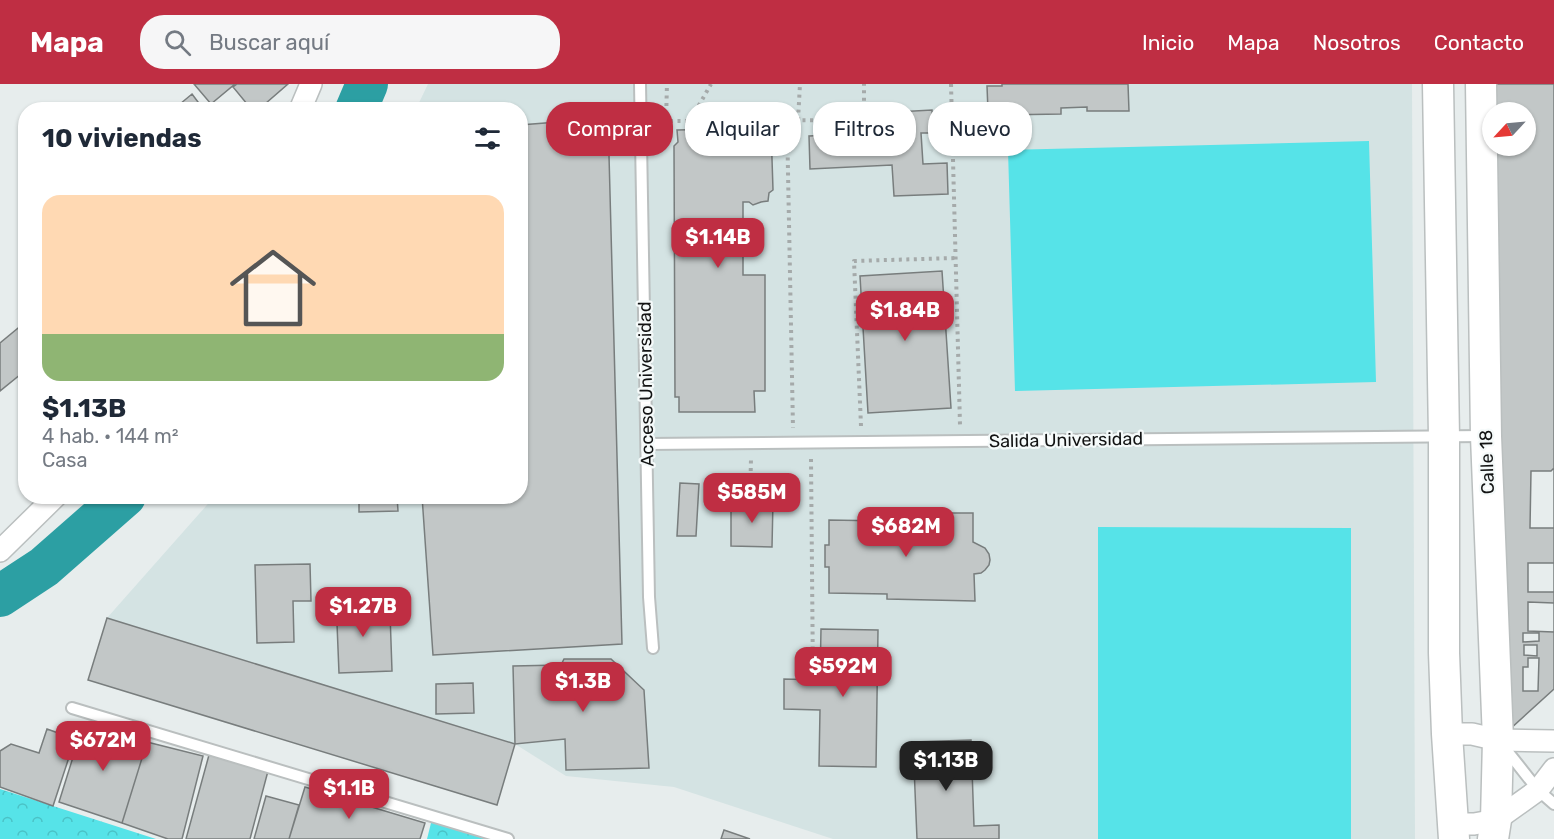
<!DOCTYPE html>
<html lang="es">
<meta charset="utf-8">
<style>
body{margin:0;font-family:Rubik,sans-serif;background:#f6f6f7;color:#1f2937;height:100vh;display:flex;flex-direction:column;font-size:22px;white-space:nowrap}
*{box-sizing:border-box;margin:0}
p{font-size:20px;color:#747a83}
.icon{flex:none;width:33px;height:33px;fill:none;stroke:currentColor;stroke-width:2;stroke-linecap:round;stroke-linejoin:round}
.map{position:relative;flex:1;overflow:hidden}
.side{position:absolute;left:18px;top:18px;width:510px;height:402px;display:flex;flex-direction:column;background:#fff;border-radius:24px;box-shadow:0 2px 4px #0004}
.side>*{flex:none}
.banner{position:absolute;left:546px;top:18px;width:570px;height:54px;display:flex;gap:12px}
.needle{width:39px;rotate:244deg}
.fabs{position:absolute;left:1482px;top:18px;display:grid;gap:12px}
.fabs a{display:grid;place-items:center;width:54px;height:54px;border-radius:50%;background:#fff;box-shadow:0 2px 4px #0004;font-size:30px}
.price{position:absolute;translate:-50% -51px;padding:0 14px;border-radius:12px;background:#bf2e43;color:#fff;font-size:20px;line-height:39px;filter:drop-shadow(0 2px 3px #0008)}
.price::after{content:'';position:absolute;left:50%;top:36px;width:18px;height:14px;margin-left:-9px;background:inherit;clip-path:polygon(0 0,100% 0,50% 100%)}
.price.on{background:#222;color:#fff}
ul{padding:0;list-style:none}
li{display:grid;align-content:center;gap:12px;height:318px;padding:0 24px}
li span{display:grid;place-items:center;height:186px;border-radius:18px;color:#555}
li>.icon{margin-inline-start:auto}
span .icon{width:108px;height:108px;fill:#fffc;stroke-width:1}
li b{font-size:26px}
h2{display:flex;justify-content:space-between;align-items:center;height:72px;padding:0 24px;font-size:26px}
.tag{padding:0 21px;border-radius:24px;background:#fff;box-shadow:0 2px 4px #0004;font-size:21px;line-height:54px}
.tag.on{background:#bf2e43;color:#fff}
header{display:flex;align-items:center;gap:36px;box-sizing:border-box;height:84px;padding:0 30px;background:#bf2e43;color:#fff}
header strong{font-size:28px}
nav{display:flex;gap:33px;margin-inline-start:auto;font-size:21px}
.search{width:420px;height:54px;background:#f6f6f7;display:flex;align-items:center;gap:15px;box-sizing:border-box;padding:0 21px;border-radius:24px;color:#747a83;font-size:22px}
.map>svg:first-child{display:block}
</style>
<header>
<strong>Mapa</strong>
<div class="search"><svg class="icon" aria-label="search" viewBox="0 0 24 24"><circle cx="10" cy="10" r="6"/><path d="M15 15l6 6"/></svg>Buscar aquí</div>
<nav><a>Inicio</a><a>Mapa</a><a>Nosotros</a><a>Contacto</a></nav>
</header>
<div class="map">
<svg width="1554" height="755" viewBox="0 0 1554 755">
<defs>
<pattern id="forest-crowns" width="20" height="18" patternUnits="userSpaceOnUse" patternTransform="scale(1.5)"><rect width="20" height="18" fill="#56e3e8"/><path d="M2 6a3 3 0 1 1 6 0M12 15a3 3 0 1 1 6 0" fill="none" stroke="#4ac2c6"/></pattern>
</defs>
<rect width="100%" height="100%" fill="#e7eded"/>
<path fill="#d4e3e3" d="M428,0h984l3,755h-582l-159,-52 -108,-11 -51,-32 -408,-126 107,-121 306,-1v-386l-104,-1z"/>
<path fill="url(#forest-crowns)" d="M0,705l156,50h-156z
M432,735l57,20h-62z"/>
<path fill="#56e3e8" d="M1369,57l7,241 -361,9 -7,-241z
M1098,443l253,1v311h-253z"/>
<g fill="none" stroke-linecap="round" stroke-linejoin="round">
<path stroke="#2c9fa3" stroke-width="42" d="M356,26l11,-26
M0,512l44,-29 81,-71"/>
</g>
<path fill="#c2c7c7" stroke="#787d7d" stroke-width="1.5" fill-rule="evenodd" d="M194,0h41l-24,20z
M237,0h51l-30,26h-6l-19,-23z
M1002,0h126l1,27h-42v-4l-26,1v6l-65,1v-4h-8l-1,-25h15z
M1485,0h69v605l-56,51zM1492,28h34v34h-34z
M192,10l12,16h-30v-1z
M932,26l1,23h-12l2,31 24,-1 1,31 -54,2 -2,-31 -82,4 -1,-33 70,-3 -1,-20z
M608,34l14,526 -189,11 -11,-159h98v-371z
M771,44l2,62 -4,3 -1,8 -7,1 -8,3 -4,-3h-6v73h22v116h-11l1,21h-76v-15h-4l-1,-251 4,-4 -1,-12z
M942,187l9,137 -83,5 -8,-137z
M23,240l3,3v43l-26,21v-48z
M1554,384v60h-24l1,-57h20z
M680,399l19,1 -3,52h-19z
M359,412h38l1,15 -39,1z
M731,417h42l-1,46 -41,-1z
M942,429h31v29l12,6 4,6 1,6 -1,5 -4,5 -4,3 -7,1 1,27 -88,-2v-5l-58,-1v-26h-4v-22h4v-25l113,2z
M1528,479h26v29h-26z
M310,480l1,37h-18l1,41 -37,1 -2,-78z
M370,514v16l20,-1 2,58 -53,2 -3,-74z
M1528,518l26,1v29l-26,-1z
M107,534l408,126 -18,61 -409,-125z
M821,545l57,1 -2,137 -57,-1 1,-56 -36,-1v-30l36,1z
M1523,549h16v8l-16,1z
M1524,561h13v11l-13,-1z
M1528,574h11l-1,33h-15v-24h5z
M564,575h47l33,31 5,78 -83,2 -1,-31 -50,5 -2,-78 48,-1z
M473,599l1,30 -38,1v-30z
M84,638l63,20 -25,81 -63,-21z
M47,645l28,10 -22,67 -53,-19v-36l11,-7 28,9z
M971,656l3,86 25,-1v14h-82l-4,-97z
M147,658l56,14 -21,83h-14l-46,-16z
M209,671l59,16 -18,68h-64z
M305,703l120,36 -5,16h-131z
M266,712l33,9 -10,34h-35z
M724,746l26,9h-29z"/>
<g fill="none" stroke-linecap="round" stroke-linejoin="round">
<defs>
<path id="service" d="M640,0l9,513 4,51
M647,360l836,-8
M72,624l436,131
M1504,663l34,43 16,14"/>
<path id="minor" d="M300,26l11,-26
M0,467l56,-55
M1447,650h25l26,6 56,1
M1453,740h21l22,-4 42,-30 16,-21"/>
<path id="secondary" d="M1438,0l6,353v216l3,81 7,105
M1481,0l5,352 12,304 -2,80 -3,19"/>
</defs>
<use href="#service" stroke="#babfbf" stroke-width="14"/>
<use href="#minor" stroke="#babfbf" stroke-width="24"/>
<use href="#secondary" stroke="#babfbf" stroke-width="33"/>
<path stroke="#a5aaaa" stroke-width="4" stroke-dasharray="3 4.5" stroke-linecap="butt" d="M951,0l9,341
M787,36l6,308
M798,36l2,-36
M655,37h35l21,-37
M666,37l1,-37
M690,37l161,-1 10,-4 3,-11v-21
M861,342l-7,-165 102,-3
M811,375l2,221
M750,417l1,-42"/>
<use href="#service" stroke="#fff" stroke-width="10"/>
<use href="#minor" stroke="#fff" stroke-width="21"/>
<use href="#secondary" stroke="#fff" stroke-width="30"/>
</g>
<g text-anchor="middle" stroke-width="4.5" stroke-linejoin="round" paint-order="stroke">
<g font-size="18" fill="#121313" stroke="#f5fafa">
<text transform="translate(646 300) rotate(-91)" y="6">Acceso Universidad</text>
<text transform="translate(1066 356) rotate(-1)" y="6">Salida Universidad</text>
<text transform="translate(1487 378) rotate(-92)" y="6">Calle 18</text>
</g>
</g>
</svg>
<div class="fabs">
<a><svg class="needle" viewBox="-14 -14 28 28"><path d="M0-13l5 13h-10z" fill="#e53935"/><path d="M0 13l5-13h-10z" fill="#747a83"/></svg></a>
</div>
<b class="price" style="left:718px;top:185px">$1.14B</b>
<b class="price" style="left:905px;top:258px">$1.84B</b>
<b class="price" style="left:752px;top:440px">$585M</b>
<b class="price" style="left:906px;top:474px">$682M</b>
<b class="price" style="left:363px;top:554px">$1.27B</b>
<b class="price" style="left:843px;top:614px">$592M</b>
<b class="price" style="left:583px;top:629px">$1.3B</b>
<b class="price" style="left:103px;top:688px">$672M</b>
<b class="price on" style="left:946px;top:708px">$1.13B</b>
<b class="price" style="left:349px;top:736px">$1.1B</b>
<div class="banner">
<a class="tag on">Comprar</a>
<a class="tag">Alquilar</a>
<a class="tag">Filtros</a>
<a class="tag">Nuevo</a>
</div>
<section class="side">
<h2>10 viviendas<svg class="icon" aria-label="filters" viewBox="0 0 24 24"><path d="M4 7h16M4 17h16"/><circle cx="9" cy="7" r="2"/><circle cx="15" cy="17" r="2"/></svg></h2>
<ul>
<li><span style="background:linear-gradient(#ffd9b3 75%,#8fb573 0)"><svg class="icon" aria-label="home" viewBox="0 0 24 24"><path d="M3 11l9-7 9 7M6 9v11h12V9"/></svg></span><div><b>$1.13B</b><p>4 hab. · 144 m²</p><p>Casa</p></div></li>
</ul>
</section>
</div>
